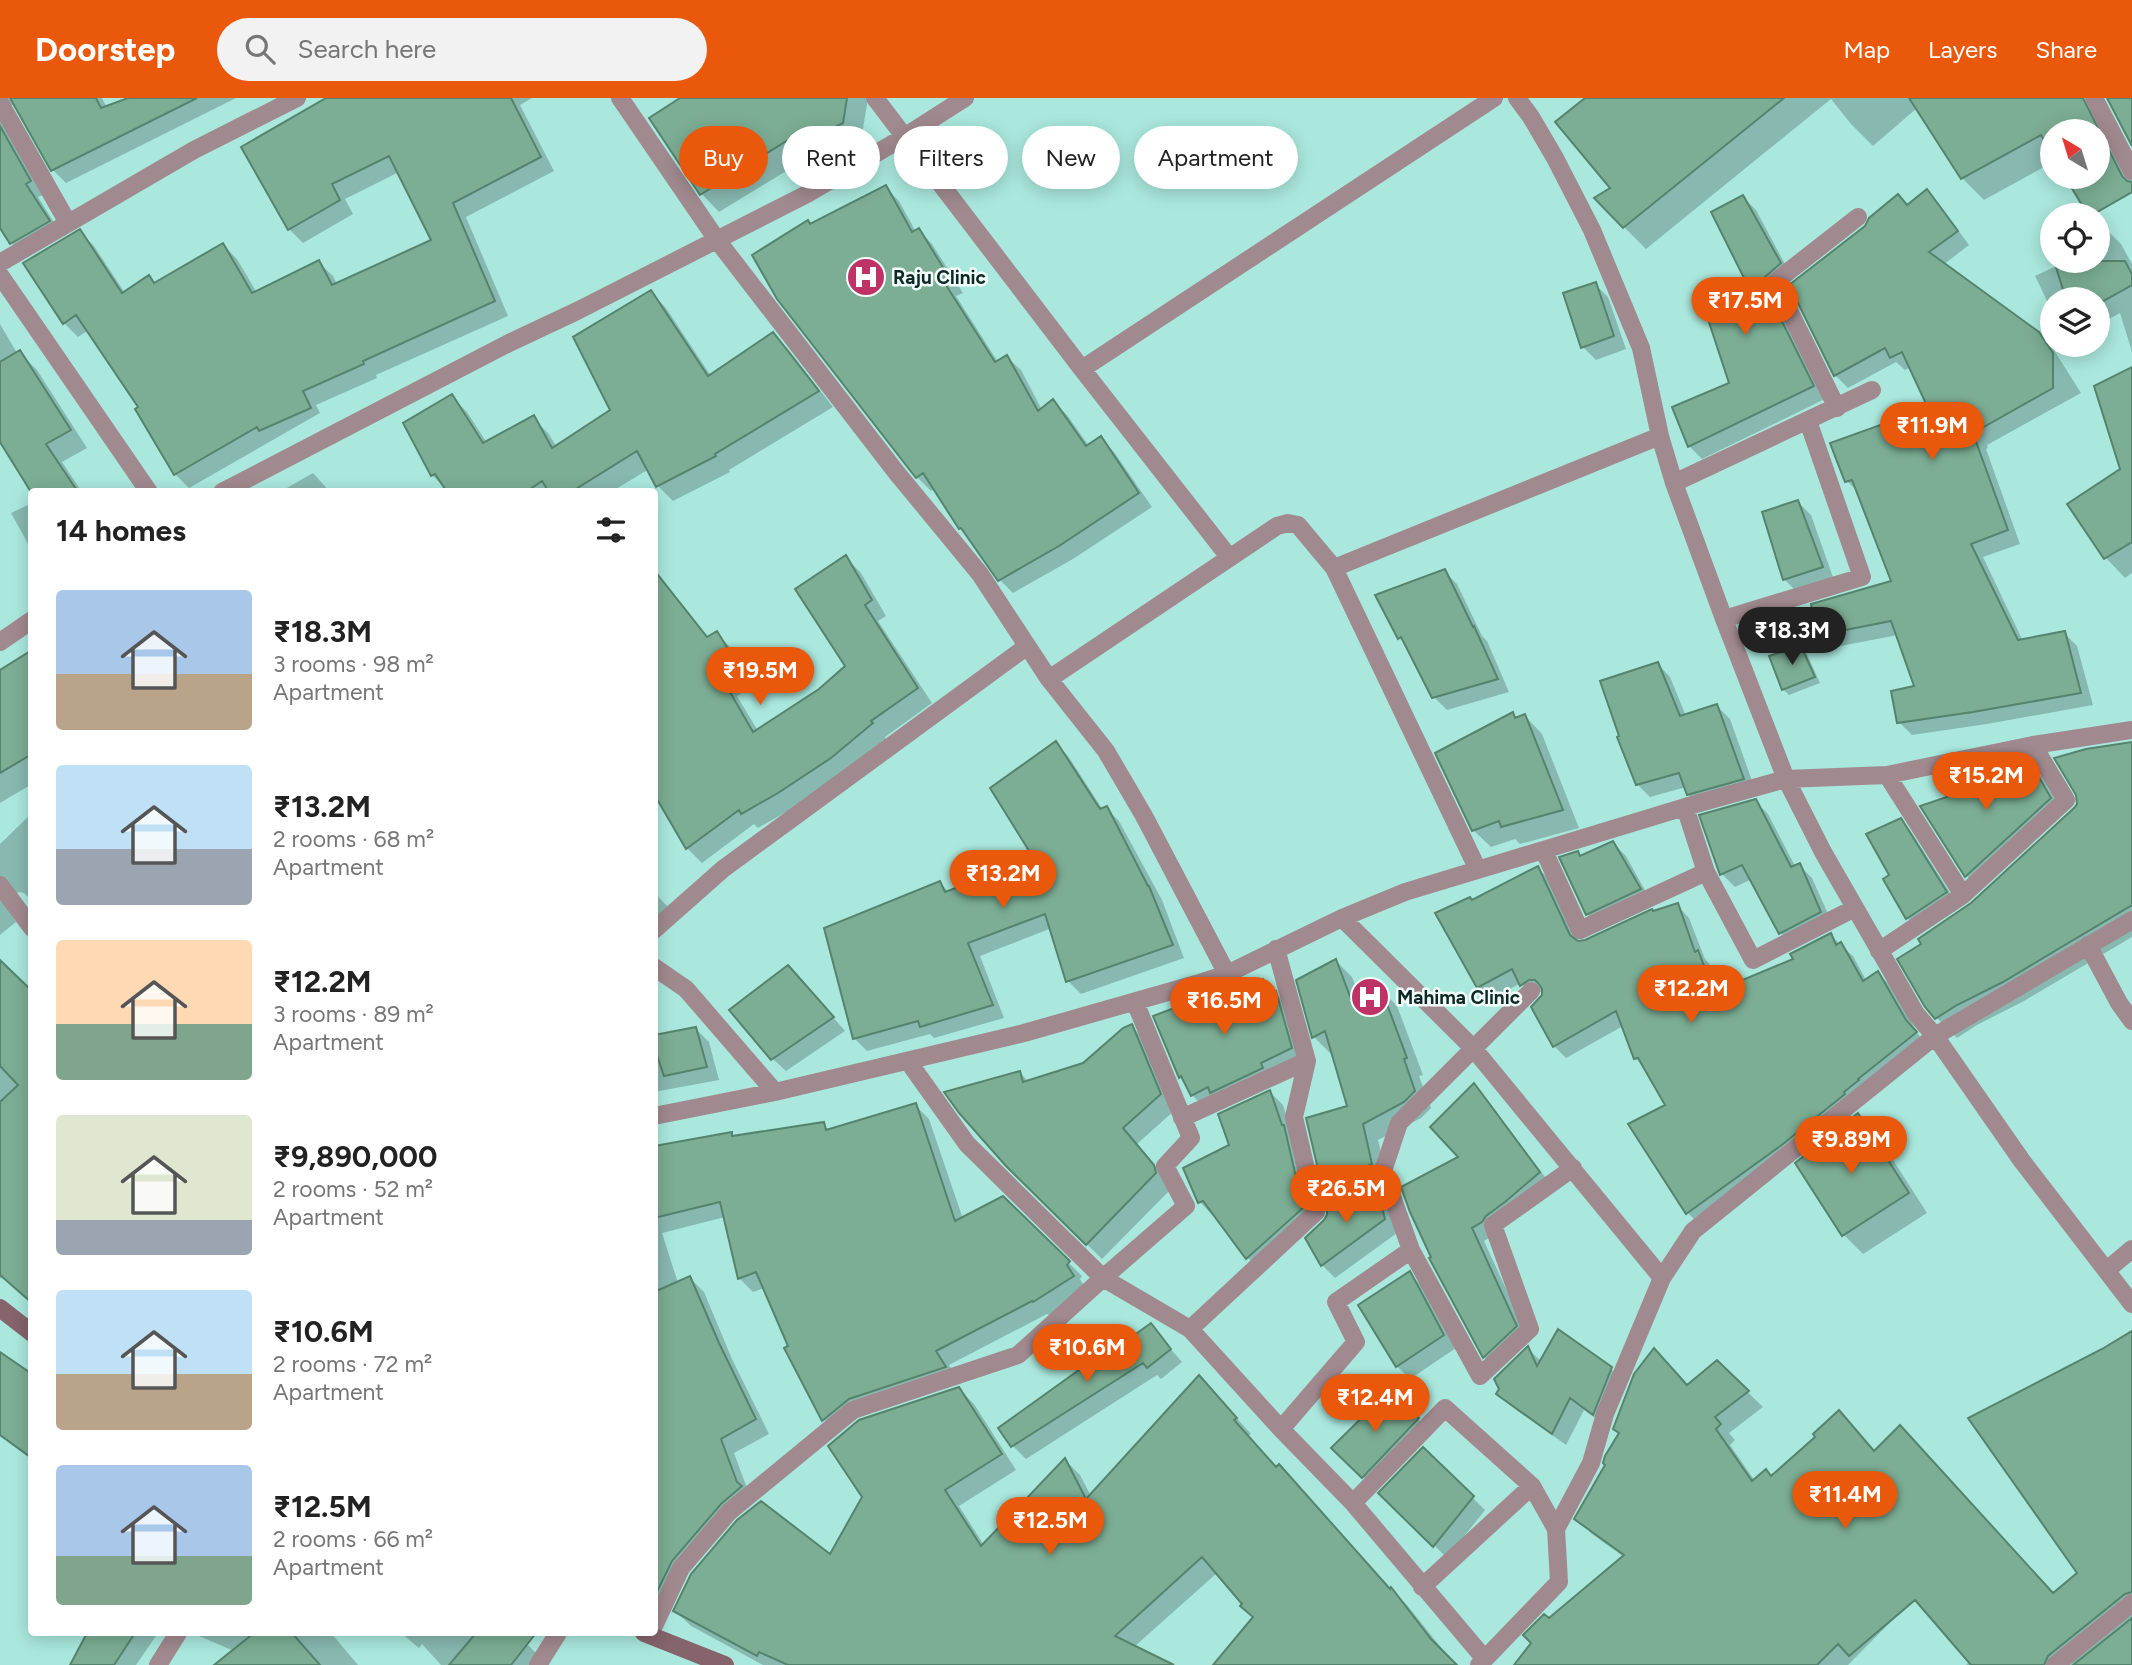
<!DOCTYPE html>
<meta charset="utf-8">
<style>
body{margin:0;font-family:Figtree,sans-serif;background:#f2f2f2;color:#222;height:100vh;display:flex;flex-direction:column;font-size:26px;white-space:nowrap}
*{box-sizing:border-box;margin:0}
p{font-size:23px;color:#767676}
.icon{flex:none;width:38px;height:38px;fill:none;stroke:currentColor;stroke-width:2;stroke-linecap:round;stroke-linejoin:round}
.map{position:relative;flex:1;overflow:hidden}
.drawer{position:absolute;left:28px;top:390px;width:630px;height:1148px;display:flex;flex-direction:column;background:#fff;border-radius:7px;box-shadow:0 4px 18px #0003}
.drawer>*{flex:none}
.top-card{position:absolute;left:679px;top:28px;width:665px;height:63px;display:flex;gap:14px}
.needle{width:46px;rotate:322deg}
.buttons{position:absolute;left:2040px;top:21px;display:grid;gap:14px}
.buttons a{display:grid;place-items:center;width:70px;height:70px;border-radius:50%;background:#fff;box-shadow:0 4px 18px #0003;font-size:35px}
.price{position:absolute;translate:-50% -60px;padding:0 16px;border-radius:24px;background:#ea580c;color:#fff;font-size:23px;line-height:46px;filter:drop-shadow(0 2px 4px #0008)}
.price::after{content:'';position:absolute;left:50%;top:42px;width:21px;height:16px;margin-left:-10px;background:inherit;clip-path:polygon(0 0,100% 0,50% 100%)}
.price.active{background:#222;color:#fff}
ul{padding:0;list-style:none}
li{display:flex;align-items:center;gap:21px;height:175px;padding:0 28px}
li span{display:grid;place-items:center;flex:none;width:196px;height:140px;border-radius:7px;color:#555}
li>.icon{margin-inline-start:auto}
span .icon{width:84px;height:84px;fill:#fffc;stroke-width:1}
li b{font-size:30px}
h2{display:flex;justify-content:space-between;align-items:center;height:84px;padding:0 28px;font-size:30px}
.tag{padding:0 24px;border-radius:32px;background:#fff;box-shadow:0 4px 18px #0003;font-size:24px;line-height:63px}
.tag.active{background:#ea580c;color:#fff}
header{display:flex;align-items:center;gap:42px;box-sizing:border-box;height:98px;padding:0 35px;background:#ea580c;color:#fff}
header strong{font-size:33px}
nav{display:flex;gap:38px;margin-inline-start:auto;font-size:24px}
.search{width:490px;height:63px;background:#f2f2f2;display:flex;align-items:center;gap:18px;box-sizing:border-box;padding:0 24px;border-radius:38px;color:#767676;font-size:26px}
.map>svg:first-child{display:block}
</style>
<header>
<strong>Doorstep</strong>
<div class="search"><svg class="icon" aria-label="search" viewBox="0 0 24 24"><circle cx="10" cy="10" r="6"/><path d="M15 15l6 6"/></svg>Search here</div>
<nav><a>Map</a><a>Layers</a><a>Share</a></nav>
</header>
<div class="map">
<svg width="2132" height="1567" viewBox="0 0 2132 1567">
<rect width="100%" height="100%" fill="#aae8dd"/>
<path fill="#0003" d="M0,0h102l5,10 26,-10h103l-170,85 -13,-13 -37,-66 -9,2 36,89 -5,2 24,38 -37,21 -13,-13 -12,-18z
M330,0h202l-12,7 34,66 -88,46 42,99 -132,59 1,3 -61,27 4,8 -131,75 -14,-14 -34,-66 -52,-78 -11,7 -14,-14 -39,-59 55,-32 14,14 31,47 23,-16 7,7 68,-39 14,14 20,34 61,-31 15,14 4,8 97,-43 -35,-69 -54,27 8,15 -50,29 -14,-14z
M683,0h185l-7,43 -47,25 -8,-7 -87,53 -18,-19z
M1588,0h496l48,83v8l-59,-3 -6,-9h31v-46h-45v31l-69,38 -22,-22 -45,-70 -44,38 -22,-22 -20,-25 -185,150 -22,-22z
M885,89l14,14 17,31 3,-2 13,14 31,49 -7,3 42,66 9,-5 14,13 21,40 11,-9 14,14 22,31 11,-8 14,14 38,55 -79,52 -60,34 -13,-13 -31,-43 -9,-9 -25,-40 -4,3 -14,-14 -105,-251z
M1926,93l13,13 30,41 -26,20 95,68 14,14 29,46 -94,52 1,3 -2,1 34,95 -37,13 40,84 41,-8 13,13 16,59 -106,19 -75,11 -13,-13 17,-35 -18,-52 -68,13 -13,-13 76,-53 -34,-89 -12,-12 83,-72 -19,-42 -6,3 -9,-8 -48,26 -13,-13 72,-168z
M1743,99l13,13 36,67 -15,13 48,109 -123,60 -13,-13 42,-62 20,-97z
M2107,132l14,14 11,20v88l-12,-39 -22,12v-26h-45v14l-18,-37 32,-15h31v-28z
M1595,186l13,13 18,52 -30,11 -13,-13z
M651,194l15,16 45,68 62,-42 15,15 45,58 -104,63 1,2 -57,29 -15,-15 -9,-17 -38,23h-162l-17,-17 20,-78 15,15 20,31 46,-25 15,15 9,14 56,-37z
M0,226l17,29 2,-1 18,18 50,78 -25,14 20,30h-49l-33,-54z
M2132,271v204l-7,5 -19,-20 -37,-54 53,-35z
M313,375l17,19h-50z
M1798,404l13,13 23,65 -37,12 -13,-13z
M32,405v48l-21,-38z
M845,459l16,16 25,43 -8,5 54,82 -47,34 1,2 -93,69 -35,20 -4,-4 -52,39 -15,-15 -19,-258 15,15 26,33 7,-5 15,15 24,37 -18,11 21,35 62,-41 28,-23z
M1444,473l13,13 25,52 5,5 22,51 -62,18 -13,-13 -26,-51 -9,-8z
M1801,550l6,6 13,29 -31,12 -6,-6z
M32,554v132l-32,19v-131z
M1658,566l12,13 16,39 31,-10 13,13 26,73 -55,15 -13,-13 -2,-7 -36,10 -13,-13 -16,-46z
M1512,617l5,4 8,-3 17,18 37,94 -59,16 -5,-5 -24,8 -18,-17z
M1056,646l12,12 35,54 3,-2 13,13 43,79 22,58 -103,36 -13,-13 -16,-53 -72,28 24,62 -70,20 -4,-4 -63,17 -13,-13 86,-155 9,9 88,-32z
M2026,662l13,13 24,39 -84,77 -12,-13 -44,-69 27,-8 27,-18z
M2132,664v175l-108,64 -47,24 -20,13 -20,-20 -14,-74 49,-39z
M1755,703l13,13 27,52 4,-1 13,13 21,47 -39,21 -13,-13 -29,-54 -17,8 -13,-13z
M32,715v87l-8,-7 -4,-1 -8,3 -5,13 9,14 -16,13v-91z
M1900,722l10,10 46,72 -38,26 -10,-10 -23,-39 6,-3z
M1613,745l13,13 26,47 -52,24 -13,-13 -9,-61 4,4z
M1538,770l12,12 29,63 98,-38 12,13 16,41 5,6 10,26 75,-32 35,-24 23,21 13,24 12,-7 12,12 28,49 9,11 -227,180 -12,-12 -20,-107 -23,-39 -9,-9 -13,-32 -57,32 -12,-12 -10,-56 -10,6 -13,-13 -30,16 -13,-12 -6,-86z
M654,794l24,26 -24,23z
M1336,863l16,16 8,21 21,-8 16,16 26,69 -4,1 12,32 -10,10 -43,22 10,40 -14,6 15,15 8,32 -62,45 -13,-13 20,-61 -19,-19 26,-77 -16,-55h-3l-16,-16z
M12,877l20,327 -30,-25 -2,2v-294z
M801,882l44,51 -59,40 -13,-12z
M1263,883l25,24 15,56 -98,47 -13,-13 -5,-11 -7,-7 -25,-60 47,-18 5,5z
M1131,928l16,16 28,68 -38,34 32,38 2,7 -69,70 -95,-94 13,-92 9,9 55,-18z
M696,931l13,13 10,38 -65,12v-42z
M1474,988l12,12 65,87 -56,49 -11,7 45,98 -32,30 -13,-12 -24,-199z
M1270,994l13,13 10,31 22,85 -55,49 -13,-13 -32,-43 -3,1 -12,-13 31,-56z
M915,1007l14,14 34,100 40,-21 79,78 -2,3 7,12 -38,24 -2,-1 -98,51 10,16 -95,32 -27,20 -13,-13 -59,-132 -12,4 -14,-14 -14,-61 -63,16 16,50 12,-5 14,14 28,67 37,75 -35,19 16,43 -16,22 -80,88v-458l77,-14 3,3 89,-13 7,7z
M1857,1017l20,20 50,78 -64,41 -19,-19 -47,-71z
M1409,1175l13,13 34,62 -46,31 -13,-13z
M1151,1228l31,36 -21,17 -4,-4 -131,84 -13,-13 -13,-18 89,-58z
M2132,1242v325h-166l4,-4 -17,-102 -105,106h-332l33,-44 75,-64 -32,-23 -15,-16 111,-131 29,-25 46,45 -34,26 6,7 -5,5 25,36 17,-4 45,-40 22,-25 37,40 177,142 27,-21z
M1528,1251l14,13 69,7 13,13 -18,44 -22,-16 -18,35 -55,-39 -13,-12z
M0,1256l32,22v84l-32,-24z
M959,1291l15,15 42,66 -57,36 25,39 81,-85 15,15 11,21 123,-103 37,41 -3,2 29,32 114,122 16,15 48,60h-240l39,-47 -37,-45 -83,74 16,18h-387l-72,-39 -16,-15 156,-55z
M1391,1294l40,40 -55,57 -42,-41z
M1381,1395l91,4 13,13 -38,48z
M89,1535h69l-22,32h-64z
M192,1535h139l27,32h-141l17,-14z
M401,1535h109l17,11 14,14 -6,7h-94l-19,-21 -3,4z"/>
<path fill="#7cae95" stroke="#54846d" stroke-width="2" d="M10,0h86l5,10 27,-10h69l-146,73z
M326,0h185l30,59 -88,46 42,98 -132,60 1,3 -61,27 8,17 -52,23 -2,-4 -83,48 -39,-66 3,-2 -62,-92 -13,9 -40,-61 57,-34 42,64 27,-18 5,8 69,-40 29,50 67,-33 13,25 99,-45 -42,-84 -57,28 8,16 -52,30 -47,-83z
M680,0h167l-4,25 -49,26 -6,-9 -88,55 -51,-77z
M1585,0h199l-161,130 -29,-30 16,-10 -55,-66z
M1909,0h174l39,78 5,5 5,1v10l-40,23h-4l-23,-38h33v-46h-45v24l-12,-20 -80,44z
M2107,0h25v48z
M0,28l31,55 -5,3 24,37 -40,23 -10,-16z
M886,87l26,47 7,-4 31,51 -6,3 51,80 12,-7 31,56 15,-12 33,47 15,-10 38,57 -80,53 -61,35 -37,-53 -2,1 -36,-56 -7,5 -139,-179 -25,-44 56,-35 2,4z
M1927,91l31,42 -29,21 110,80 14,21v35l-78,44 2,3 -3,1 34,94 -37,14 47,96 47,-9 16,62 -108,19 -76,11 -6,-32 23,-5 -23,-65 -76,15 -4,-32 80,-23 -39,-101 -7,2 -15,-39 98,-35 -26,-56 -12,6 -5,-10 -51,28 -45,-91 76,-59 4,-8 29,-24 9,11z
M1743,97l38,68 -16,14v10l49,99 -126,61 -16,-40 57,-24 -26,-79 45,-18 -37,-74z
M2054,163h71l7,13v11l-34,19v-5h-32z
M1596,184l18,54 -33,12 -18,-55z
M651,192l57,86 65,-44 46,59 -104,63 1,2 -60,31 -19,-36 -66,41h-22l-7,-11 -16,11h-79l-12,-18 -4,2 -28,-53 49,-29 31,49 51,-28 18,33 58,-38 -37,-73z
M20,252l51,80 -25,14 32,48h-47l-31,-50v-80z
M2132,269v175l-28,17 -37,-55 53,-35 -26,-83z
M1798,402l25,67 -40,13 -21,-68z
M846,457l26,45 -7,5 53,83 -47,33 2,2 -42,35 -53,35 -37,21 -2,-4 -53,39 -32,-55v-224l53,67 10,-6 24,39 -18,10 30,52 66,-43 26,-23 -50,-77z
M1445,471l28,58 1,-1 24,53 -66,19 -31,-61 -3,2 -23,-44z
M1801,548l14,31 -33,13 -13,-34z
M32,552v104l-32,19v-103z
M1658,564l22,54 37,-12 27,75 -57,16 -8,-22 -43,12 -19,-48 2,-1 -19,-55z
M1513,614l2,6 10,-4 38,96 -62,17 -2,-6 -27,10 -37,-78z
M1056,643l44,68 7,-3 41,80h1l24,59 -107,37 -21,-68 -77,29 25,62 -73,22 -2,-6 -65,18 -29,-111 116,-47 5,11 89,-33 -44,-71z
M2132,644v163l-129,77 -46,23 -22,14 -10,-12 -28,-48 24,-15 -3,-5 53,-36 103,-95 3,-4 -1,-9 -22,-37 32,-9z
M2024,660h2l6,7 19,33 -86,79 -45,-71 27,-9 -6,-11 33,-10 3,4z
M1756,701l35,68 9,-4 21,49 -42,22 -37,-69 -22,10 -21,-60z
M1901,720l46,74 -41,27 -23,-40 6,-4 -23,-41z
M1613,743l28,48 -55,26 -27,-58 19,-6 2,5z
M1538,768l32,69 8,6 7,-1 67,-31 1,2 25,-8 17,49 3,-2 16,42 79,-33 -3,-5 41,-21 5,12 5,-3 22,39 15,-10 28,49 11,12 -59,47 1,1 -15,12 1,2 -62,50 -97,70 -58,-90 37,-19 -27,-47 -4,1 -18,-48 -63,36 -22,-40 11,-12v-6l-3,-5 -4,-4h-6l-9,6 -8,-17 -35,19 -42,-75 35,-16 2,3z
M1336,861l15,40 30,-11 26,70 -3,1 11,32 -11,11 -41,22 9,40 -50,22 -16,-68 41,-12 -22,-75 -13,7 -16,-58z
M0,862l32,31v312l-32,-28v-173l18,-17 -18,-19z
M788,867l46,52 -63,43 -42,-50z
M1263,881l6,15 7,-3 16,57 -31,15 2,5 -53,25 -2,-6 -17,9 -10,-20 -2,2 -26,-62 50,-19 2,6z
M1132,926l29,70 -38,34 31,37 2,8 -70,72 -80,-79 -47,-53 -15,-21 76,-21 3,11 60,-19 40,-35z
M696,929l11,40 -43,9 -10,-29v-12z
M1474,985l66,89 -35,30 -19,14 -4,6 -10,6 45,98 -34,32 -54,-100 2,-1 -21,-45 -9,-25 57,-30 -28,-30z
M1270,992l12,35h2l19,83 -57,51 -43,-58 -5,2 -15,-35 46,-23 -11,-31z
M916,1005l39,118 48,-25 67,65 -3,4 7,11 -41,26 -1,-1 -96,50 10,16 -97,32 -27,22 -38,-73 4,-2 -32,-74 -18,7 -18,-77 -66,16v-72l78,-14v4l92,-14 2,8z
M1858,1015l51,80 -67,43 -47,-73z
M1376,1088l9,33 -64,47 -16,-28 19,-18 3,-5v-6z
M1410,1173l34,64 -48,32 -38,-62z
M690,1178l29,67 37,76 -35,20 16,43 5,4 -21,18 -49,57 -18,37v-306z
M1151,1225l20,26 -24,19 -4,-5 -132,84 -13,-19 88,-63 2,3z
M1558,1231l54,38 -19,48 -23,-17 -18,36 -56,-40 3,-5 -5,-10 34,-33 9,20z
M2132,1233v261l-7,2 -77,62 -4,9h-73l-56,-65 -66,56 -11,-12 -21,21h-303l17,-22 -8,-8 21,-21 5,4 75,-63 -50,-36 31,-54 -2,-2 2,-7 14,-23 -6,-4 21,-55 20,-26 33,37 30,-25 32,31 -34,26 6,7 -5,5 36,52 14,-12 5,7 44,-39 -2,-3 26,-24 35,41 26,-26 153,168 24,-20 -109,-155 134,-69z
M0,1254l32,22v84l-32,-23z
M1199,1277l38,43 -3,2 42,47 3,-3 111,125 1,-2 40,52 26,26h-244l40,-48 -13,-11 2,-2 -40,-47 -87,79 59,29h-386l-29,-13 -2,4 -84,-45 18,-37 46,-54 24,-19 69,53 32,-57 -34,-51 31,-26 100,-33 43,67 -57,36 36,56 84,-88 21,41z
M1391,1291l28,29 -57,60 -31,-30z
M1423,1349l51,49 -41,51 -55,-54z
M2132,1520v47h-59z
M87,1535h48l-21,32h-44z
M254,1535h38l28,32h-106z
M476,1535h60l-25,32h-62z"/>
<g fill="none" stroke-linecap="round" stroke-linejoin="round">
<path stroke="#a18a8f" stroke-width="18" d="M620,0l97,142 179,232 84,102 69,105 57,72 38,65 83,158
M875,0l207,271 412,-271
M1517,0l14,19 24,41 37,72 49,118 19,88 14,47 50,136 62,160 37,73 93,162 19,22 87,125 110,143
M2094,0l38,73
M0,5l68,120
M0,165l194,-113 103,-52
M0,177l149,217
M1082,271l147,188
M1837,310l-62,-126 83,-65
M1674,385l198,-93
M222,394l287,-149 68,-32 230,-117 97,-57 61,-39
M1724,521l138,-42 -54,-156
M0,544l32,-22
M1049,581l228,-153 11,-3 10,2 36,43
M1887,677l76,120 103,-95 -33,-55
M1685,709l21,65 47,88 102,-52
M1544,753l36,79 126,-58
M1478,772l-144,-302 326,-132
M0,787l32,43
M1342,820l131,130 189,230 31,-47 242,-195 197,-116
M654,832l69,-61 303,-222
M2088,847l31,58 13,18
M1879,853l84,-56
M654,869l32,22 89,103
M908,963l59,83 136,134 87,51 91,100 72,74 131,155
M654,1018l121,-24 249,-59 172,-49 31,-10 115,-56 63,-26 280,-85 101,-28 101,-4 146,-30 99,-15
M1182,1020l125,-57
M1314,1104l69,-31 16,-48 132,-132
M1411,1152l69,126 50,-47 -37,-104 80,-57
M2107,1172l25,-21
M1190,1231l126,-117 -22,-95 13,-56 -31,-112
M1281,1331l75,-87 -20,-40 75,-52 -28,-79
M1353,1405l92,-95 87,78 24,43 3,53 -80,83
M1556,1431l35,-66 14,-49 57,-136
M1422,1489l110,-101
M654,1528l27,-58 48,-56 124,-102 165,-55 85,-77 83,-72 -21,-40 26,-28 -56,-136
M158,1567l20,-32
M538,1567l20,-32
M2055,1567l77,-62"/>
<path stroke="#85646c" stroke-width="18" d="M0,1210l32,25
M644,1535l81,32"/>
</g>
<defs>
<symbol id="hospital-disc" viewBox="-11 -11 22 22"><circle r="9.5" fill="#be3266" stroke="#f2fefb"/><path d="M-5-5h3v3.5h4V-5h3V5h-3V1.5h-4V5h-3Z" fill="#fff"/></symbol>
</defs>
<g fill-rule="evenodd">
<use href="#hospital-disc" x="844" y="157" width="44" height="44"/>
<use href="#hospital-disc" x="1348" y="877" width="44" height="44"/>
</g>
<g text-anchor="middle" stroke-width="5" stroke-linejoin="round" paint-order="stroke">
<g font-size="19" font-weight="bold" fill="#0f2825" stroke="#f2fefb" text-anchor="start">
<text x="893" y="186">Raju Clinic</text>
<text x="1397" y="906">Mahima Clinic</text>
</g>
</g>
</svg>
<div class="buttons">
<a><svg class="needle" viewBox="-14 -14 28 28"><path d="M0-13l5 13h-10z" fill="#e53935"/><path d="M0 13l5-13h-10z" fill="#767676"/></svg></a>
<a><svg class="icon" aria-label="locate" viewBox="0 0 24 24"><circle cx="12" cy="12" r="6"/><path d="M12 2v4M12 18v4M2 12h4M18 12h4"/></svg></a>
<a><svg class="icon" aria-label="layers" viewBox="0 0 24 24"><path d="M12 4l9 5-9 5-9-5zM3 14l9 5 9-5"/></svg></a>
</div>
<b class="price" style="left:1745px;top:239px">₹17.5M</b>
<b class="price" style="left:1932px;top:364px">₹11.9M</b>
<b class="price active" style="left:1792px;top:569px">₹18.3M</b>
<b class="price" style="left:760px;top:609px">₹19.5M</b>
<b class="price" style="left:1986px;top:714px">₹15.2M</b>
<b class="price" style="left:1003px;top:812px">₹13.2M</b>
<b class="price" style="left:1691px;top:927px">₹12.2M</b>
<b class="price" style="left:1224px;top:939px">₹16.5M</b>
<b class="price" style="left:1851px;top:1078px">₹9.89M</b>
<b class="price" style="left:1346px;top:1127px">₹26.5M</b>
<b class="price" style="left:1087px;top:1286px">₹10.6M</b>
<b class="price" style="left:1375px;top:1336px">₹12.4M</b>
<b class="price" style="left:1845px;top:1433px">₹11.4M</b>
<b class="price" style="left:1050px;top:1459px">₹12.5M</b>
<div class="top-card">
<a class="tag active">Buy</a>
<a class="tag">Rent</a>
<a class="tag">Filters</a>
<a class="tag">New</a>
<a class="tag">Apartment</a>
</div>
<section class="drawer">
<h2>14 homes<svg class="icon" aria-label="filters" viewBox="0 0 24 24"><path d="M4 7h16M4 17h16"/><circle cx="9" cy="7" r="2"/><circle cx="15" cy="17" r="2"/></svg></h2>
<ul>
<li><span style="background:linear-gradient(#a9c7e8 60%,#b9a48a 0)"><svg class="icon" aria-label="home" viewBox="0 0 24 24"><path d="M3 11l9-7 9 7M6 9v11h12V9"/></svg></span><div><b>₹18.3M</b><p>3 rooms · 98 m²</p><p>Apartment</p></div></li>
<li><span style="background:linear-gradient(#bfe0f5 60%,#9aa5b1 0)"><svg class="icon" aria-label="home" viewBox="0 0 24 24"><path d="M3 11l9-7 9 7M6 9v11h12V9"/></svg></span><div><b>₹13.2M</b><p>2 rooms · 68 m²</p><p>Apartment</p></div></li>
<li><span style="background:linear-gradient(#ffd9b3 60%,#7fa58c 0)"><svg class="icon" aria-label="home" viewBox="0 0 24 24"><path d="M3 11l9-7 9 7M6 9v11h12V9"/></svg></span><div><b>₹12.2M</b><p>3 rooms · 89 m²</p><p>Apartment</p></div></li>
<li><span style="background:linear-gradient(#dfe7d0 75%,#9aa5b1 0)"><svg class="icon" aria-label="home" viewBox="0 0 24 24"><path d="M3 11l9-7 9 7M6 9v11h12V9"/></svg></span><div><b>₹9,890,000</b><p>2 rooms · 52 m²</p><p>Apartment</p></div></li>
<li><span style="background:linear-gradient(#bfe0f5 60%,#b9a48a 0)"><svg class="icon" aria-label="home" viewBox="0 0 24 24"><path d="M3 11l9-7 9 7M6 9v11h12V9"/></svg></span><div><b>₹10.6M</b><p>2 rooms · 72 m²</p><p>Apartment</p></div></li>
<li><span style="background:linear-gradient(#a9c7e8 65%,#7fa58c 0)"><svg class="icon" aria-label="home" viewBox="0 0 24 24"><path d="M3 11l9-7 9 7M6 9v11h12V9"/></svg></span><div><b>₹12.5M</b><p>2 rooms · 66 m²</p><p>Apartment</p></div></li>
</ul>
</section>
</div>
